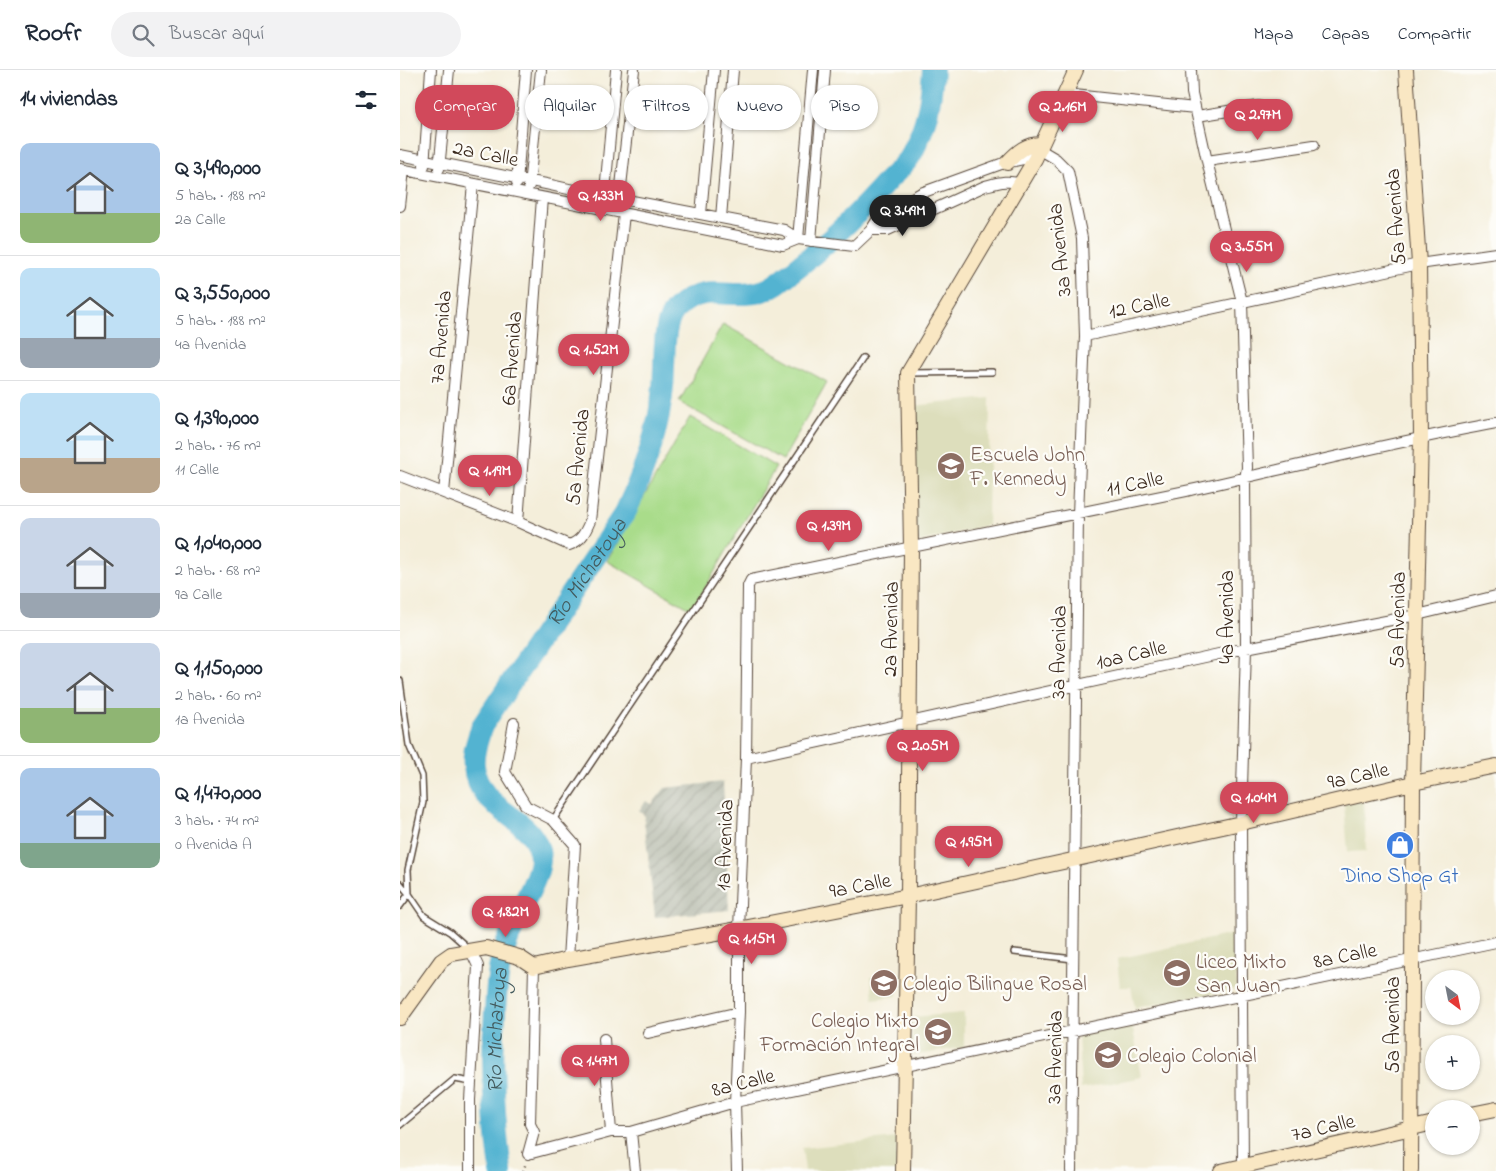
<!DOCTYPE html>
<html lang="es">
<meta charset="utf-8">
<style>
body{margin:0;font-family:"Indie Flower",sans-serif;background:#f2f2f3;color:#1f2937;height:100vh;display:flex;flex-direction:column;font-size:19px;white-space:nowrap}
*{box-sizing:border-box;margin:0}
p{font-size:16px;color:#747a83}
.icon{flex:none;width:28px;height:28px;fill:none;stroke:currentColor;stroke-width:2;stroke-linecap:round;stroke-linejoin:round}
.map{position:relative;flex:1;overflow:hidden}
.details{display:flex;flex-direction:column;background:#fff;width:400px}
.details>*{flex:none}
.top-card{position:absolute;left:15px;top:15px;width:475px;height:45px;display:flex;gap:10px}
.needle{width:32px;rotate:148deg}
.controls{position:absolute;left:1025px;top:900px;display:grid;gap:10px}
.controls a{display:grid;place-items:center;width:55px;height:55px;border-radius:50%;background:#fff;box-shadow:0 1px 4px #0004;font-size:25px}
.price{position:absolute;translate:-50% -42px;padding:0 11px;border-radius:18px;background:#d1495b;color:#fff;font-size:16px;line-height:32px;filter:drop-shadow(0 1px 2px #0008)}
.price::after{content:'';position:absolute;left:50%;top:30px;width:15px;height:11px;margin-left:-8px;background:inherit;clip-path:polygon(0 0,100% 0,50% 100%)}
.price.on{background:#222;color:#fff}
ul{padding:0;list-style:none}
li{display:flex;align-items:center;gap:15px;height:125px;padding:0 20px}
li+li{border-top:1px solid #e0e1e3}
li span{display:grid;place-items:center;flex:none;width:140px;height:100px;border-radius:10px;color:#555}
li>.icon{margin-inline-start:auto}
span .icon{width:60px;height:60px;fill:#fffc;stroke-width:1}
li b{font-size:21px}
h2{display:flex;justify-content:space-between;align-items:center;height:60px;padding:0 20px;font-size:21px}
.tag{padding:0 18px;border-radius:22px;background:#fff;box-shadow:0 1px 4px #0004;font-size:18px;line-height:45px}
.tag.on{background:#d1495b;color:#fff}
header{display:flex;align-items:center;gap:30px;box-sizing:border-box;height:70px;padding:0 25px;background:#fff;border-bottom:1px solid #e0e1e3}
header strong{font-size:24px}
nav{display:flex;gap:28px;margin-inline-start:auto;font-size:18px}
.search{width:350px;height:45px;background:#f2f2f3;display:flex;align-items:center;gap:12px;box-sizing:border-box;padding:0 18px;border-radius:28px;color:#747a83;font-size:19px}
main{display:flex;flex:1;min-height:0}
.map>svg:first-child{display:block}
</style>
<header>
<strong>Roofr</strong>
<div class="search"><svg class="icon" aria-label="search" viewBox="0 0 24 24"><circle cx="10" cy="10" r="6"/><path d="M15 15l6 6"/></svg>Buscar aquí</div>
<nav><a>Mapa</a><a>Capas</a><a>Compartir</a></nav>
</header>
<main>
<section class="details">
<h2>14 viviendas<svg class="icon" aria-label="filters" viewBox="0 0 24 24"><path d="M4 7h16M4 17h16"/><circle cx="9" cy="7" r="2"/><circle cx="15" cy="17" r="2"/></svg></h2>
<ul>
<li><span style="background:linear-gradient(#a9c7e8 70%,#8fb573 0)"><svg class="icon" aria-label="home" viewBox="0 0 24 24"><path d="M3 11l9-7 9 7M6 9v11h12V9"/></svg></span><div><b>Q 3,490,000</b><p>5 hab. · 188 m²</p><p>2a Calle</p></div></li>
<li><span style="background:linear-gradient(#bfe0f5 70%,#9aa5b1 0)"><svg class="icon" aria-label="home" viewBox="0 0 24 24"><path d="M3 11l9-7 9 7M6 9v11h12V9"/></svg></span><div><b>Q 3,550,000</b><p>5 hab. · 188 m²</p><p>4a Avenida</p></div></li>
<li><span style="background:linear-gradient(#bfe0f5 65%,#b9a48a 0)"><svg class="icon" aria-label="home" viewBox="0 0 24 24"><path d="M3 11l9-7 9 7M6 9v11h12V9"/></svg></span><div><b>Q 1,390,000</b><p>2 hab. · 76 m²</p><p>11 Calle</p></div></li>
<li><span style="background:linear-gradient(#c9d6e8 75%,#9aa5b1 0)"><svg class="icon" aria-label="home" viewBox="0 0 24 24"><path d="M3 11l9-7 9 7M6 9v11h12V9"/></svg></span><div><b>Q 1,040,000</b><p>2 hab. · 68 m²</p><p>9a Calle</p></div></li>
<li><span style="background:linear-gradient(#c9d6e8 65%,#8fb573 0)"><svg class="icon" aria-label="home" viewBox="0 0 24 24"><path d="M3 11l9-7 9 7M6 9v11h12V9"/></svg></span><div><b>Q 1,150,000</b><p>2 hab. · 60 m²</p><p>1a Avenida</p></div></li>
<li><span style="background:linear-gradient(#a9c7e8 75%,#7fa58c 0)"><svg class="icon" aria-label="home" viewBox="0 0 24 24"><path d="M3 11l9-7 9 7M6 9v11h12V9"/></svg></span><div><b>Q 1,470,000</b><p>3 hab. · 74 m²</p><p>0 Avenida A</p></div></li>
</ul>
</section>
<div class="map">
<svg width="1096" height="1101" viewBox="0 0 1096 1101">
<defs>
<pattern id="industrial-furrows" width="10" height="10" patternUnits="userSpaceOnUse" patternTransform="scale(1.25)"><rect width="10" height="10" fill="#c2c6b9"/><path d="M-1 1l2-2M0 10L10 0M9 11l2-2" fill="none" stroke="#a8aa9f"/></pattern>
</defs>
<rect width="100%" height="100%" fill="#fdfcf7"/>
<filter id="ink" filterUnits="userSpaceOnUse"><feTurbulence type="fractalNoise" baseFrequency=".02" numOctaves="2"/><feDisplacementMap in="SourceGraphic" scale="10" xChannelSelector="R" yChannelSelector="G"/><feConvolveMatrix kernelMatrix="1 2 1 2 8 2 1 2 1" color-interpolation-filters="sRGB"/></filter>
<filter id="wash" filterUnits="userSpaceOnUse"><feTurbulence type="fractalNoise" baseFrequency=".0096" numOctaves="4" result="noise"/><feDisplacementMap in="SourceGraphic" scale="20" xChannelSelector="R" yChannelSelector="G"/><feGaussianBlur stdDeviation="1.12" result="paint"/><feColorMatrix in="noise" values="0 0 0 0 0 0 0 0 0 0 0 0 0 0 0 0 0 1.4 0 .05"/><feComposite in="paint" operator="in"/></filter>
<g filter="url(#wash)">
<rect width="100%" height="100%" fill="#f4eeda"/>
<path fill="#dddebc" d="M590,328l-2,127 -74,18 -1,-137z
M964,730l2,51 -18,1 -4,-49z
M837,863l-1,56 -101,19 -4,-21h-11l-3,-28z
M496,905l1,21 -24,3 -2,-22z
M564,943v34l-52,9v-39z
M732,954l10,53 -61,12 -3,-56z
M497,1068l-1,33h-91l-3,-23z"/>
<path fill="url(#industrial-furrows)" d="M323,712l6,128 -74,7 -11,-97 1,-4 -6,-5 7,-10 6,3 13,-16z"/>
<path fill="#a9dc8a" stroke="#728354" d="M323,254l104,58 -44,78 -104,-58z
M290,347l86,50 -84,143 -85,-49z"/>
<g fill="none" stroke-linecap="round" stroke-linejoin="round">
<path stroke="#52b3d1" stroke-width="22" id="s1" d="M101,1101c-7,-52 -10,-106 -6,-159 1,-17 2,-35 6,-52 6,-20 14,-38 23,-57 6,-13 16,-30 16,-45 -2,-42 -62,-44 -66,-92 -2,-13 4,-27 8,-40l144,-215c21,-45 38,-94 38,-145 1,-17 -1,-43 12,-57 27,-28 57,-8 86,-18 13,-4 22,-13 32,-21 35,-27 66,-58 95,-91 8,-8 18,-16 23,-26 15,-29 19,-51 21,-83"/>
</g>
</g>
<g filter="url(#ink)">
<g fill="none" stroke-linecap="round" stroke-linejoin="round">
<defs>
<path id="lane" d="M509,303l83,-1
M0,611l9,64 13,31 1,26 -15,68 1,24 15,22 26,16 18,16
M153,750l310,-462
M0,813l9,11 -9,12
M614,882l59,7
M0,1055l55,-46 16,3"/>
<path id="street" d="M791,0l1,23 15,68 35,141 5,166 -2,10 1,170 -5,175 2,348
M665,24l130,14
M797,46l62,-10
M639,79l17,10 12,12 14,67 3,98 -7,178 -7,657
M0,85l146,29 59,13 22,3 157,30 14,9 56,7 17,-16 8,-13 42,-24 80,-29 27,-6 7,1
M807,91l107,-16
M24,96l7,-96
M0,99l383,76 15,-6
M39,99l10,-99
M117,113l9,-113
M129,116l12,-116
M204,133l12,-133
M219,134l15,-134
M0,136l4,-36
M301,144l13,-144
M321,148l12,-148
M471,160h17l97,-44c12,-3 24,-7 35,-2
M398,169l15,-169
M411,171l14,-171
M685,266l334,-72 77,-11
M0,406l118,46 51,23c12,-4 16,-12 21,-24l34,-307
M44,423l29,-309
M118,452l24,-324
M114,653l-9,49 21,34 27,14 22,25 -7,114
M346,688l500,-110 171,-33 79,-19
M134,897l-4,157 4,8 -6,22 83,-22h20l104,-30 761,-160
M248,963l91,-21
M204,969l7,93
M231,1062l4,39
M70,1101v-71l8,-134 -8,-17
M337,1101l-2,-69 4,-90v-83l7,-171 2,-172 3,-6c145,-29 290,-58 435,-89 103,-23 206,-49 310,-68"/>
<path id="secondary" d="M1006,0l13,194 2,173 -8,346 -2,388
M607,93c10,-11 20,-20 35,-19
M0,948l41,-57 10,-7 35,-6 33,9 15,10 34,-8 171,-30 169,-33 333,-73 172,-40 83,-17
M1071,1044l25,-5
M503,1101l5,-275 3,-348 -3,-175 127,-214 41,-89
M821,1101l213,-48"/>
</defs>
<use href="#lane" stroke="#57473a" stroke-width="8"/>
<use href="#street" stroke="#57473a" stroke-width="12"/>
<use href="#secondary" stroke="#57473a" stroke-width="16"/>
<path stroke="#57473a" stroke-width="2.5" stroke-dasharray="1 4" stroke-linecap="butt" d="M123,1101l3,-8"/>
<use href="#lane" stroke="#fff" stroke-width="5"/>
<use href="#street" stroke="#fff" stroke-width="10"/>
<use href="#secondary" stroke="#f9e7c3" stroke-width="14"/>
</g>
</g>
<defs>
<symbol id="school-disc" viewBox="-11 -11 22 22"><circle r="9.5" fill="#8d6e63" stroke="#fdfcf7"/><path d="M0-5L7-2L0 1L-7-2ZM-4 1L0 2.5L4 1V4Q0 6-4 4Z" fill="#fff"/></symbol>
<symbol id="shop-disc" viewBox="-11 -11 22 22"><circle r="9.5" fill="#3f7fe0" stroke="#fdfcf7"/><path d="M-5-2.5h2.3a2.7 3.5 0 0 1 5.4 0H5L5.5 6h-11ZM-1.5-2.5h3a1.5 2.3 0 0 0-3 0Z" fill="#fff"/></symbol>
</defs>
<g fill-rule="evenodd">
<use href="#school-disc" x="535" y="380" width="32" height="32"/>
<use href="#shop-disc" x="984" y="759" width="32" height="32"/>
<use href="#school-disc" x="761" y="887" width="32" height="32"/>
<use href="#school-disc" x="468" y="897" width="32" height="32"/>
<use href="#school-disc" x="522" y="946" width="32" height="32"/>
<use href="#school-disc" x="692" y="969" width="32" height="32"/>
</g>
<g text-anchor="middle" stroke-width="4.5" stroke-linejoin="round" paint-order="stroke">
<g font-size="21" fill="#3b2a1e" stroke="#fdfcf7">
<text transform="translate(86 83) rotate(11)" y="7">2a Calle</text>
<text transform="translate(995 147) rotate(-94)" y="7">5a Avenida</text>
<text transform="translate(659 180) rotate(-96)" y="7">3a Avenida</text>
<text transform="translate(739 235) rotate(-12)" y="7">12 Calle</text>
<text transform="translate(40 267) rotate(-85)" y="7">7a Avenida</text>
<text transform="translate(111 288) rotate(-86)" y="7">6a Avenida</text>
<text transform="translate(177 387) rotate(-84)" y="7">5a Avenida</text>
<text transform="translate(735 413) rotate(-12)" y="7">11 Calle</text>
<text transform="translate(826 547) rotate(-90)" y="7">4a Avenida</text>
<text transform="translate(997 550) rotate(-89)" y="7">5a Avenida</text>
<text transform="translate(490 559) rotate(-89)" y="7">2a Avenida</text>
<text transform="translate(658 582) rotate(-89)" y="7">3a Avenida</text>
<text transform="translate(731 584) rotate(-13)" y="7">10a Calle</text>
<text transform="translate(958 705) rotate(-13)" y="7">9a Calle</text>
<text transform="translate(324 775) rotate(-88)" y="7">1a Avenida</text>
<text transform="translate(460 815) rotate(-11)" y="7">9a Calle</text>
<text transform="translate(945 885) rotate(-11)" y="7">8a Calle</text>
<text transform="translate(992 955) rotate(-90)" y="7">5a Avenida</text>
<text transform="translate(654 987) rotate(-89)" y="7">3a Avenida</text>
<text transform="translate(343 1012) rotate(-14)" y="7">8a Calle</text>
<text transform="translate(923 1057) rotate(-13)" y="7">7a Calle</text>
</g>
<g font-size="21" fill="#785e54" stroke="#fdfcf7" text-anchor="start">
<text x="570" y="391">Escuela John<tspan x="570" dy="24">F. Kennedy</tspan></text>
<text x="796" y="898">Liceo Mixto<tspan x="796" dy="24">San Juan</tspan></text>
<text x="503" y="920">Colegio Bilingue Rosal</text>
<text x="519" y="957" text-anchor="end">Colegio Mixto<tspan x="519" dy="24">Formación Integral</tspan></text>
<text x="727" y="992">Colegio Colonial</text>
</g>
<g font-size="21" fill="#366cbe" stroke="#fdfcf7">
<text x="1000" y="812">Dino Shop Gt</text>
</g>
<g font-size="22" font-style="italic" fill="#435a5d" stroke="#fdfcf7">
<text dy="8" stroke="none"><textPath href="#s1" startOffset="666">Río Michatoya</textPath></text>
<text dy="8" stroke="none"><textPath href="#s1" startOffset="141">Río Michatoya</textPath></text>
</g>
</g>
</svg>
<div class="controls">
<a><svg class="needle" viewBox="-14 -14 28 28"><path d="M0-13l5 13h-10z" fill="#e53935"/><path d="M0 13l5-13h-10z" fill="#747a83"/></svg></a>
<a>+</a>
<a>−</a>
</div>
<b class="price" style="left:663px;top:63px">Q 2.16M</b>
<b class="price" style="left:858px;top:71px">Q 2.97M</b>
<b class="price" style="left:201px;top:152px">Q 1.33M</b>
<b class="price on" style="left:503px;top:167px">Q 3.49M</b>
<b class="price" style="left:847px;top:203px">Q 3.55M</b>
<b class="price" style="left:194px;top:306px">Q 1.52M</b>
<b class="price" style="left:90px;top:427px">Q 1.19M</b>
<b class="price" style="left:429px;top:482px">Q 1.39M</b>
<b class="price" style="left:523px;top:702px">Q 2.05M</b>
<b class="price" style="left:854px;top:754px">Q 1.04M</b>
<b class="price" style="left:569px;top:798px">Q 1.95M</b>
<b class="price" style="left:106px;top:868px">Q 1.82M</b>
<b class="price" style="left:352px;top:895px">Q 1.15M</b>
<b class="price" style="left:195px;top:1017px">Q 1.47M</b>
<div class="top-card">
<a class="tag on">Comprar</a>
<a class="tag">Alquilar</a>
<a class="tag">Filtros</a>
<a class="tag">Nuevo</a>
<a class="tag">Piso</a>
</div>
</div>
</main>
